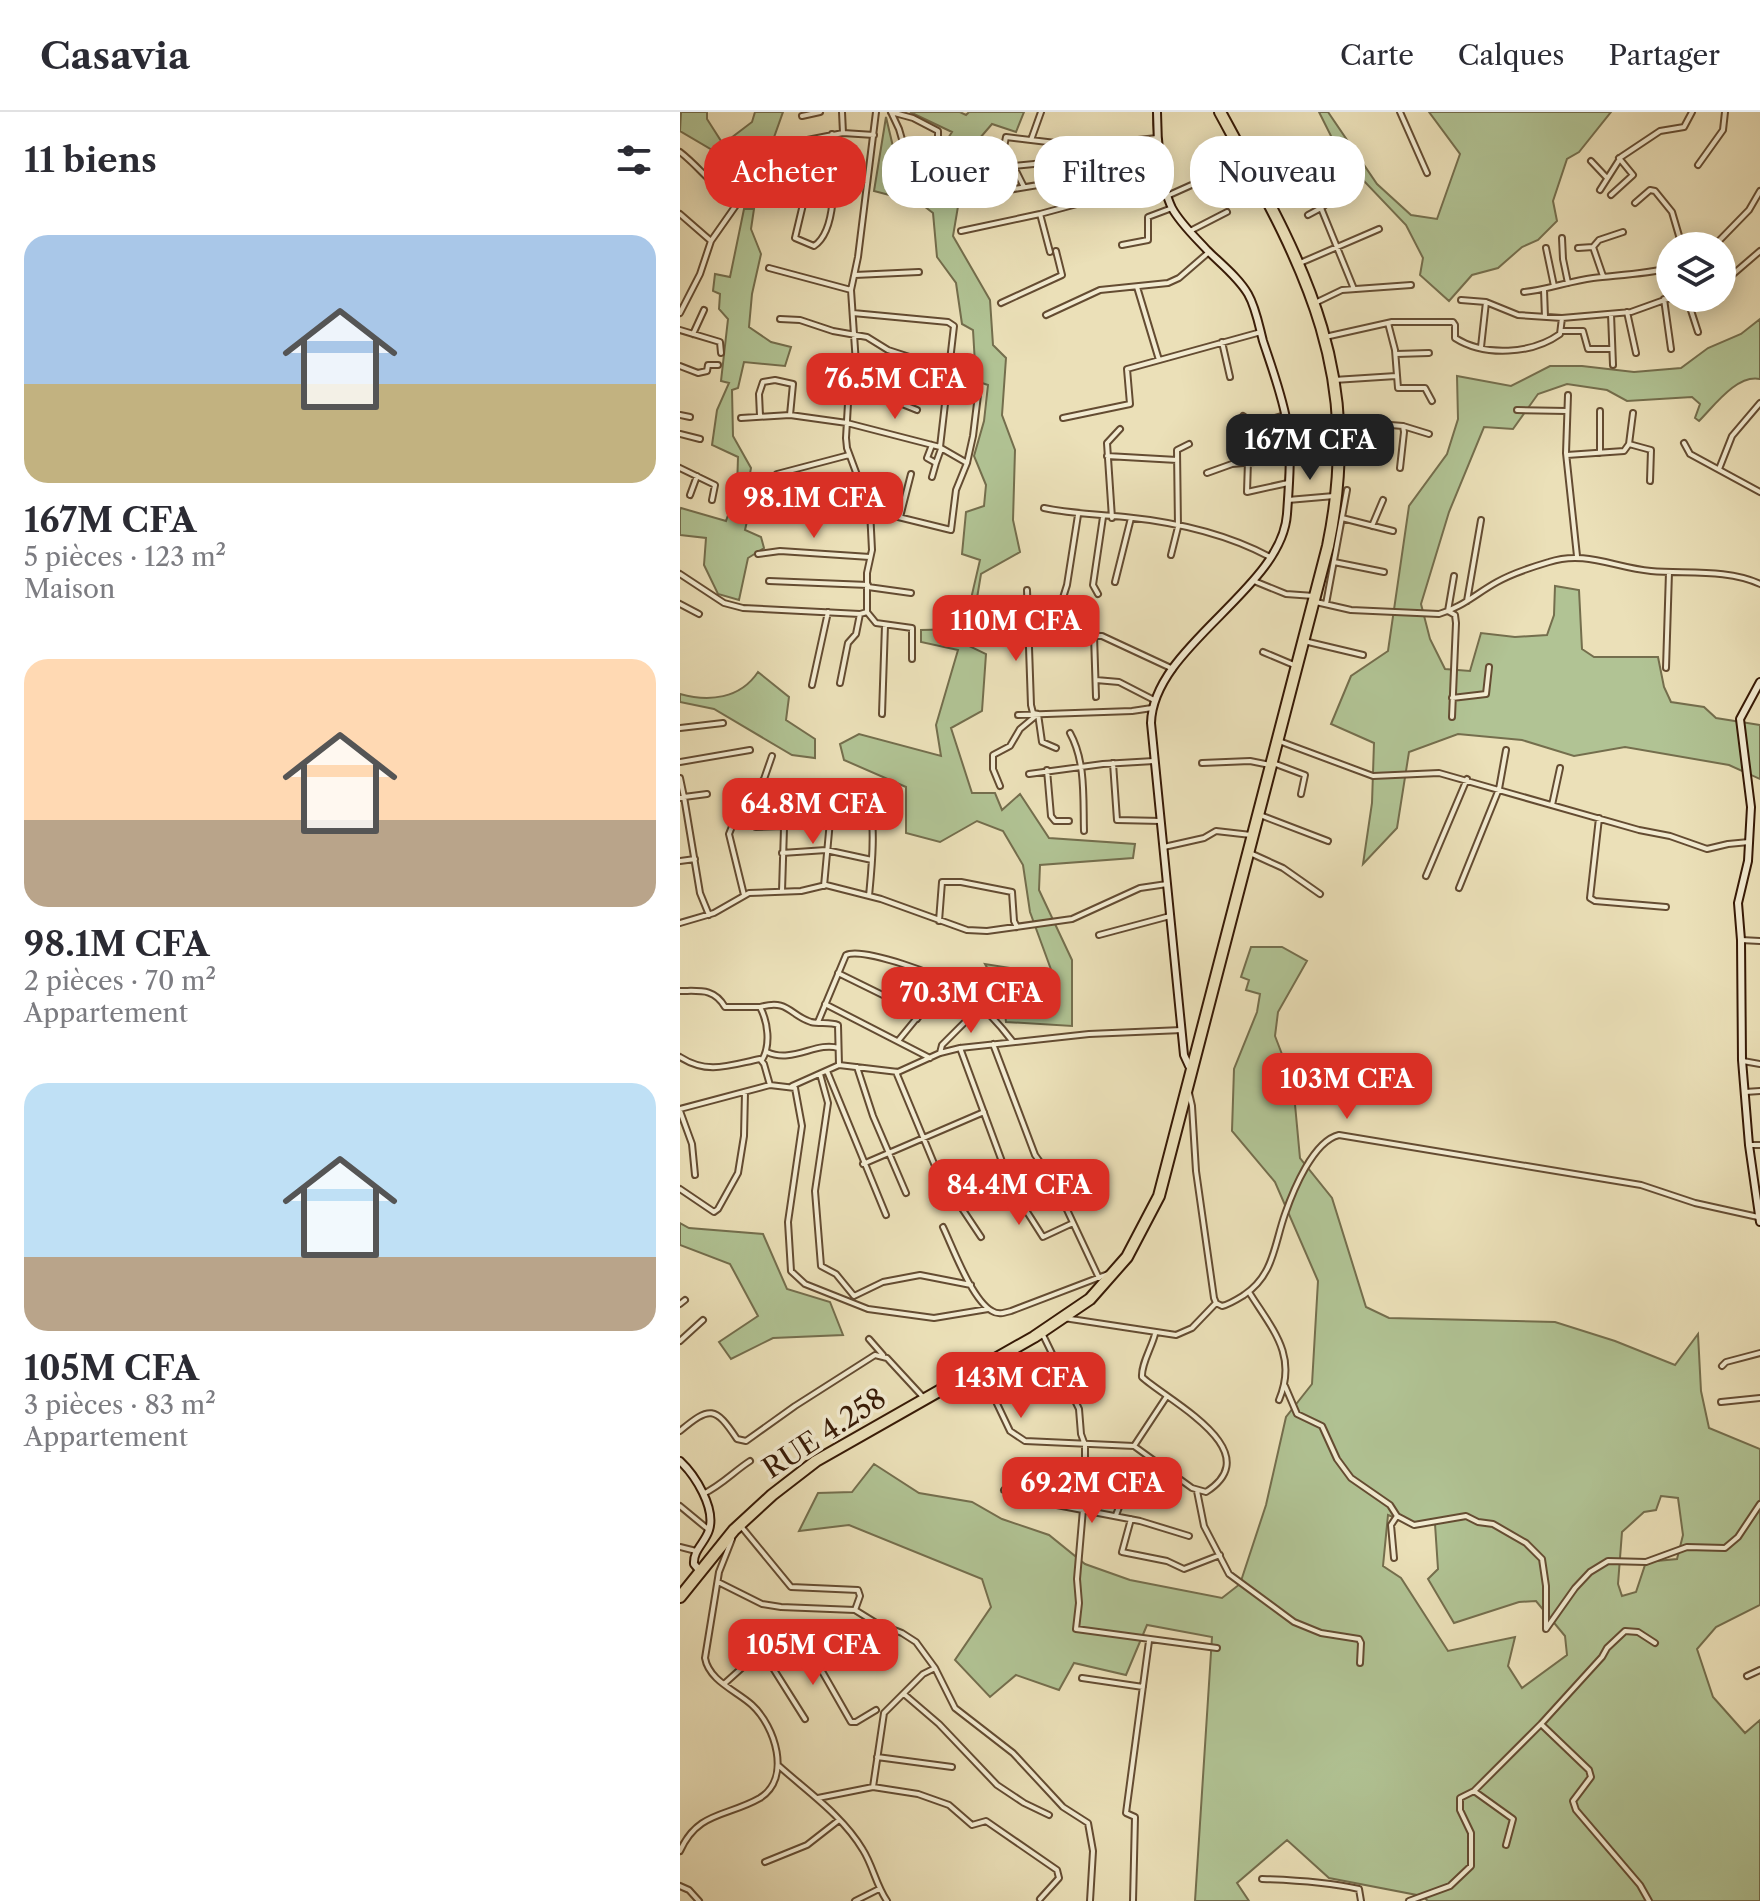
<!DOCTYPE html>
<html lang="fr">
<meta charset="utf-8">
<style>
body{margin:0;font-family:"Libre Caslon Text",serif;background:#f7f7f7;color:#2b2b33;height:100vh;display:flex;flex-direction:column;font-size:30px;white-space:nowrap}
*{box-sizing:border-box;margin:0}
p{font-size:26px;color:#7c7c81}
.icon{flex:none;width:44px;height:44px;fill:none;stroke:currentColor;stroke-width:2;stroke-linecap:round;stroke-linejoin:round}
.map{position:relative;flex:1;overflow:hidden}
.details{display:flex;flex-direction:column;background:#fff;width:680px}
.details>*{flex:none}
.guide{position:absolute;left:24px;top:24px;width:760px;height:72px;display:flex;gap:16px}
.tools{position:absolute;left:976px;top:120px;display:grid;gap:16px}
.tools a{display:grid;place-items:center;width:80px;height:80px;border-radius:50%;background:#fff;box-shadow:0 4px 20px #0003;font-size:40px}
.price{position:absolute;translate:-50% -68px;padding:0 18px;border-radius:16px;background:#d93025;color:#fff;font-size:26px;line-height:52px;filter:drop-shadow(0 2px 4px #0008)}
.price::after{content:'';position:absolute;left:50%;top:48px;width:24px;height:18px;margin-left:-12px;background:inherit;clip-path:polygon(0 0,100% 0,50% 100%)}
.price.on{background:#222;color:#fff}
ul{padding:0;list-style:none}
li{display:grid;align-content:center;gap:16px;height:424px;padding:0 24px}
li span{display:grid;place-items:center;height:248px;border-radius:24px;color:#555}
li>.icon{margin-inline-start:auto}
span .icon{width:144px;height:144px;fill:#fffc;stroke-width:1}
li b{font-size:34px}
h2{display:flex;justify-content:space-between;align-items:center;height:96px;padding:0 24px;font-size:34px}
.tag{padding:0 28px;border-radius:32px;background:#fff;box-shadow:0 4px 20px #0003;font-size:28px;line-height:72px}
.tag.on{background:#d93025;color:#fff}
header{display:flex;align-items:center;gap:48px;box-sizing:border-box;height:112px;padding:0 40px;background:#fff;border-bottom:2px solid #e1e1e2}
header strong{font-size:38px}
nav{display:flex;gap:44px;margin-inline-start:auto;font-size:28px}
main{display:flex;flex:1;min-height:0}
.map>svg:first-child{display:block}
</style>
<header>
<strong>Casavia</strong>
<nav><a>Carte</a><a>Calques</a><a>Partager</a></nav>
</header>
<main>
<section class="details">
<h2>11 biens<svg class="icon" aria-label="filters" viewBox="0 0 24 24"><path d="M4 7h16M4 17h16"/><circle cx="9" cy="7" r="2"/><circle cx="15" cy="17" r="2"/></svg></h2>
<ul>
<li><span style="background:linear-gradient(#a9c7e8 60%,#c2b280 0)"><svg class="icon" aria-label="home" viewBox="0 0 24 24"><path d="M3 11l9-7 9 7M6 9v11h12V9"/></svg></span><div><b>167M CFA</b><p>5 pièces · 123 m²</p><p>Maison</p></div></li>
<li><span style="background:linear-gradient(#ffd9b3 65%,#b9a48a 0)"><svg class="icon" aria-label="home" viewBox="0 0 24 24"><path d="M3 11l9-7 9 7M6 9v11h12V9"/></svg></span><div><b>98.1M CFA</b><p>2 pièces · 70 m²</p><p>Appartement</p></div></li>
<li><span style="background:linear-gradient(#bfe0f5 70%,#b9a48a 0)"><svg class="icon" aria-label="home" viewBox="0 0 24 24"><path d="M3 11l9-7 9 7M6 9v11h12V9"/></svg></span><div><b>105M CFA</b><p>3 pièces · 83 m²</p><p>Appartement</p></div></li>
</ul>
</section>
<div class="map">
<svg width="1080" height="1789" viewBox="0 0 1080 1789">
<rect width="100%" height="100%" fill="#ebe0b8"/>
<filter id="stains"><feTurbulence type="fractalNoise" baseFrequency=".0025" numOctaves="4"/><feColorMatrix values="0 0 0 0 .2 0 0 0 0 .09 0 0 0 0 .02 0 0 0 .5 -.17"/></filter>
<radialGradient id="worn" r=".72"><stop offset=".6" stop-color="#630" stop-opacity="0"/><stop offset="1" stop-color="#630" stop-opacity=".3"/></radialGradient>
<path fill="#b1c394" stroke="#746e4d" stroke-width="2" fill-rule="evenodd" d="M1,0h26v7l16,25 29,-22 3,-10h28l-27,76 -17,-1 -10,-27 -49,-29z
M230,0h50l6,3 3,-3h55l-8,20 -24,-8 -25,29 -14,83 37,64 3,45 13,13 -4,57 13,35 -2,70 7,32 -39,22 -12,72 17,8 -4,57 -31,17 21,65h23l7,17 18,-16 29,44 86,6 -2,14 -93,7 -1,25 33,70v66l-66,-4 -3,-26 -18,-32 68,11 -23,-63 -7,-47 -20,-34 -26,-10 -37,21 -34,-9v-46l-62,-27 -4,-16 19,-10 82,22 -5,-31 22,-75 -37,-8v-12l43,-1 16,-69 -18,-6 4,-42 18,-6 2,-21 -12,-29 10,-35 4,-36 -12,-4 -3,-51 -11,-6 -6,-41 -19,-26 -4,-44 -13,-10 -46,-12 12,-74 13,55 22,8 31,-48z
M639,0h9l49,72 34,31 26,4 23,-65 -31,-42h182l-32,40 -12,7 -14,42 4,20 -19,19 -16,7 -24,21 -26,7 -23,26 -29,-26 3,-17 -17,-33 -64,-67z
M64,97h10l-3,20 10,25 -9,40 -3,33 22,15 20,5 -6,19 -41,-4 -6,26 -6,2 1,46 18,32 -4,22 5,10 -7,30 16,7 3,11 -16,10 -9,42 -21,-6 -14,-29 2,-27 -26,-3v-25l1,-2 45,13 11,-32 1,-32 -26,-12 5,-35 12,-27 -8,-2 7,-62 -9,-10 1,-15 -7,-3 2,-17 15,3z
M1080,207v60c-23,-5 -46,27 -61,42l-4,-3 5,-14 -8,-7 -65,4 -20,-11 -40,-6 -29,10 -25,35 -29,-2 -35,85 -28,92 9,35 15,30 25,2 11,-38 34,4 32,-2 7,-20 1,-29 24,4 3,59 12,8h64l6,30 7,15 33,5 12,11 44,7v54l-31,-14 -104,-18 -51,9 -52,-16 -64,-6 -49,18 -12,76 -34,36 9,-61 2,-60 -43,-19 20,-48 37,-25 21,-145 38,-52 11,-35 -1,-43 54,10 39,-20h32l52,6 47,-4 27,-20 33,-14z
M78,560l31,25 -3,23 29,19v19l-23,-3 -78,-46 -34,-7v-8c29,8 60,5 78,-22z
M571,835h31l25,14 -29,51 -3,24 18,47 7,75 32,40 34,109 23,11 166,4 60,19 60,24 23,-31 3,57 8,37 51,21v156l-44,22 -19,22 16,48 32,36 15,-13v181h-332l-6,-5 -93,-18 -42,-38 -50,43 12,18h-54l17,-264 -65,-12 -21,50 -52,-12 -15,27 -43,-15 -26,22 -35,-37 36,-53 -9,-28 -133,-54 -50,6 19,-38 34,-1 22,-28 45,29 53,9 30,17 47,16 36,29 45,16 92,18 18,-14 26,-79 20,-88 26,-33 6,-103 -43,-99 -43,-51 2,-62 23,-57 3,-18 -14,-4 3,-10 -8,-3zM981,1384l17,2 5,37 -6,24 -31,3 -10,30 -14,4 -4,-12 4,-52 22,-20 12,-2zM708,1403l26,10 21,-1 3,45 -10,10 26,44 65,-21 17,-1 29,35 2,19 -45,33 -14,-22 7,-29 -67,14 -47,-73 -18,-12z
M0,1111l9,5 74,6 24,55 43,13 13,33 -70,3 -42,21 -12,-17 39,-26 -28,-52 -50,-19z"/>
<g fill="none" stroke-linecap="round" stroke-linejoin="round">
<defs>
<path id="street" d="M162,0l1,21
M196,0l-18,145 -7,33 5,74 -7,22 -3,52 1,10 23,62 2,40 -5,23v39l9,11 36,5v31
M211,0l8,17 7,24h16l16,-12v-10l-25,-13 -22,-6
M720,0l27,61
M122,4l18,-4
M351,28l10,-28
M107,32l56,-11 31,2
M401,34l14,53
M0,40c17,13 29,30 46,42 32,23 86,-2 122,-6l11,-4 7,-6
M911,49l16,17
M1018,53l25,-35 2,-18
M333,54l72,-7
M109,57l44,-7
M344,75l-20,-40 2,-10 75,9 76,-8
M920,78l21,-33 39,-26 24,-4 8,-15
M931,83l22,-20 -14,-17
M125,84l-10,42 19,8c26,-17 19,-83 18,-112
M487,84l29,-13 44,-32
M286,85l156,-26 2,-3 -3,-27
M955,91l15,-13 5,1 17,21 10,34
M641,96l33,81
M0,102l31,27
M360,102l10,38
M628,103l13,-7 24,-19
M281,119l79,-17 122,-33
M510,119l37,-19
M882,126l1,21 5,24
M442,133l26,-5v-23l24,-9
M1034,134l35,-36 11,-19
M913,135l6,-7 24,-8
M866,136l8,38
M898,136l15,-1 10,29
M620,151l79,-34
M89,156l82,22
M175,163l64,-3
M1042,167l9,-3 29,-25
M457,175l22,73
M864,178l1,27
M844,180c23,-2 45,-11 69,-14 26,-3 52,-4 77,-10
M1007,186l11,34
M984,187l7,50
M781,188l25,2 32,13 44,3 69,-6 39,-14
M321,191l61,-28 -6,-24
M635,191l27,-13 69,-5
M947,200l9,41
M0,201l20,-39 11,-33 28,-40
M931,202l2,51
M366,203l54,-25 68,-7 11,-5 30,-26
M100,207l20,1 33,11 34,6 21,13 43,14
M708,211l7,27 3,38h27l7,13
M0,218l40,12 1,11
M882,219h21l5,18h24
M13,222l11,-24
M645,225l67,-15h61l2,3v13c30,19 77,16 105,-4l2,-16
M542,230l8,35
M801,235l5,-45
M716,242l33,-1
M0,254l18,7 9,-2 1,-6h10
M654,268l62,-4
M169,274l11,1 57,23
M888,283l-2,58 11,103
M837,298l50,1
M0,303l10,2
M80,304l-1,-22 4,-12 12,-2 18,4 -3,31
M563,304l11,8 31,-9
M61,306l49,-3 57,8 93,24 14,-121 -6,-4 -95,-9
M383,306l67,-14 -3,-35 134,-37
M661,309l62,5 1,6 -4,36
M723,314l26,8
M0,322l20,5
M1004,331l6,11 70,38
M949,332l22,6 -1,31
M252,333l-5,13 9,5 5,-14
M261,336l26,15
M920,341v-42
M887,343l57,-4 5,-7 4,-31
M427,344l70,4
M568,349l-1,31 41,-9
M0,356l35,17 -3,15
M1039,357l13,-33 28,-33
M527,361l25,-9 56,-5
M97,362l72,-19
M252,365l4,-14
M10,383l7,-19
M608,388l46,-4
M364,396c28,6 54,6 81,9 49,5 102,17 145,40
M190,398l81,20 5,-40 11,-27 6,-27 5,-41
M130,400l53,-23
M220,405l11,-43
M432,406l-5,-75 13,-14
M662,406l51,13
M692,414l11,-26
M78,442l22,-3 90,6
M491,443l7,-28 -1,-77 12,-6
M654,450l50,10
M0,462l44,29 19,5 117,6 7,-2
M89,469l99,4
M574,469l32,13 28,2
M435,470l16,-64
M188,475l43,6
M347,478l4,115 2,8 5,1 4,28 14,6
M418,482l-5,-9 10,-68
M787,489l14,-81
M636,490l35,8 88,4c22,-6 38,-21 58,-32 16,-9 35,-15 52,-20 36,-12 66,6 102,9 35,3 77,-2 109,13
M0,492l19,10
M646,492l21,-114
M348,522l74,2 71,33
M384,522l-3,-30 6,-19 11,-70
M414,523l2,62
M624,529l59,14
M583,540l31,13
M986,556l3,-96
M416,568l23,2 35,18
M160,571l8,-40 8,-9 4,-20
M132,573l16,-73
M772,586l34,-4 3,-27
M202,602l3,-89
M338,603l114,-4 20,-3
M772,605l4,-94 -1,-8 -7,-4 6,-35
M0,616l43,-5
M390,621c16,29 13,66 14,98
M599,629l94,35 66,-3 200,57 31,6 37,13 21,-5 21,-2
M0,650l70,-12
M433,651l4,57 44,1
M522,651l48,-2 20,4
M593,651l32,12 -4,19
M367,658l4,46 4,5h14
M349,662l74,-10 51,-3
M0,666l4,19 -4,1
M320,674l-7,-17v-14l17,-9 10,-17 18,-15
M27,682l-23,3 16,96 9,22
M188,692c9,17 3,71 1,92
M872,693l8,-37
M580,703l68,26
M919,706l-9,80 5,3 71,6
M76,715l27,-1 1,2 -2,63
M484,735l40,-9 12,-7 35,4
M102,741l44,-3 46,10
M570,741l33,15 37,26
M0,749l15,-2
M746,764l41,-97
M144,774l7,-76
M779,776l40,-99 7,-39
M64,783l-15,-61 8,-20 27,-35 8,-23
M259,809l3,-39h19l51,10 2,29 3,6
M0,811l34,-10 35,-20 52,-2 25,-6 55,14 86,31 20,1 85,-12 68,-31 27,-4
M419,823l71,-19
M1061,828l19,1
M158,861l61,30 18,16
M0,879c20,0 34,-3 45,16h35c8,15 11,38 2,53
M145,892l105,54
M80,895c29,-8 29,8 51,15 8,2 19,0 27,3l1,40
M138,910l28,-67c17,-8 97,21 113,33 21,15 38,33 54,54
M218,929l18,-22 39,-33
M313,932l42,111 18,25 46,98
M280,936l44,119 6,-2 16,29
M87,940c25,12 50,-11 71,-4
M260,941l2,-8 39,-39
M0,945c28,18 50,8 80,2l4,5 6,21 25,3 7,38 -14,96 3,49 14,13 63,25 66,9 54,-9
M1063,949l17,3
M177,955l16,49 33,77
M147,959l59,144
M216,960l49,118 10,8 26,39
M140,962l8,29 -13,88 6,75 15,8 18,22 29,-14 37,-7 51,10
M112,974l47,-21 59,7 42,-19 20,-5 129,-14 93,-4
M1065,980l15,-1
M509,981l3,13 4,65 18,127 2,5 6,3c8,-2 14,-6 22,-11 30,-20 30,-50 41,-81 8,-23 28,-73 54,-79l302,50 54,18 63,14
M0,997l90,-24
M0,999l12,33 3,31
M1069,1033h11
M183,1052l121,-52
M384,1059l-38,23 -4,10 21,33 30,-14
M0,1077l34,23 4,-3 20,-36 6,-37 1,-44
M384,1092l39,-23
M263,1115c10,21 29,73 49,84 6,4 12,2 19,0l97,-37
M569,1180c23,37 49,63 30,108
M0,1192l5,-4
M384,1206l112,17 16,-7 24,-25
M363,1223l36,74 2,25 4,11v41l-8,93 2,24 -3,26 141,19
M189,1227l14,16
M0,1229l23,-21
M1042,1254l4,-4 34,-9
M300,1256l30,63 15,10 109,5 58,42 14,4c64,-41 -38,-91 -64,-115 -1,-13 10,-30 13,-43
M605,1274l12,28 25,12 15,33 14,19 39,27 7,11 17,9 52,-9 12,6 15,2 33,19 16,16 4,27v43l29,-41 15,-16 18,-11 38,1 41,-15 38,1 13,-11 22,-33
M1041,1290l39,-4
M0,1319c30,-25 35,-25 57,8l9,2 49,-35 80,-51 12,3 36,39
M454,1334l33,-50
M324,1378l32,11 104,20 49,15
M517,1379l7,35 25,48 65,48 27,11 38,6 2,4 -1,20
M472,1381l18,-20
M23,1382c19,-9 30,-22 47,-33
M0,1394l29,24
M436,1403l12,-31 -1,-13
M451,1407l-9,33 45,9 17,8 36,-14
M60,1413l51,62 67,3 2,6 -5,14
M0,1435l16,4
M714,1446l-3,-33 6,-9
M38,1470l44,22 19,3 74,3 21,13 26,10 14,9 19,26 20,40 58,45 50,54 25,16 5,28 -3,50
M84,1542l41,65
M1067,1564l13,-6
M402,1566l61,9
M44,1572l30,-27 17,-5 30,1 14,6 36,63h5l20,-12
M224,1582l35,30 58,61 27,18 25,12
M862,1613l47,45 2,7 -18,24 3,9 64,75 9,16
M197,1645l75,10
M99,1654c29,26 64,50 84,84 10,16 13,35 24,51
M193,1675l11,-74 39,-39 12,-6
M794,1679l39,28 -7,26
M138,1686l55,-11 45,7 31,11 23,20 14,-4 71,49 2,8 -19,21
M0,1739c18,-40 47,-34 80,-53 32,-20 15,-72 -8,-93 -15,-14 -43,-24 -47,-47l14,-86 13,-33
M85,1750l42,-17 32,-25
M582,1767c33,1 65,3 97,10l2,12
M0,1774l9,4 10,11
M175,1789l24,-12
M453,1789l2,-84 -9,-4 23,-172
M729,1789l41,-15 21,-20v-33l-11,-23v-12l14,-7 67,-67 61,-67 5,-9 18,-17 13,1 17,11"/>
<path id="secondary" d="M477,0c0,26 3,72 15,96 8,15 23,29 35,42 14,14 31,27 41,44 8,14 11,32 15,47 9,27 19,54 24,82 5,28 2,62 0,91 -5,75 -134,132 -136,209l33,332 5,11
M1080,570l-20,37 11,88 -3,54 -10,42 3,37 1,120 7,85 11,77
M0,1349c15,14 36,47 29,69 -4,13 -16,20 -15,34l5,6"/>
<path id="highway" d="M0,1485l54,-67 38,-35 44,-34 218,-124 56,-38 37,-42 32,-61 169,-650c37,-179 -26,-283 -108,-434"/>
</defs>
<use href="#street" stroke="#644c32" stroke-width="8"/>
<use href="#secondary" stroke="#371a06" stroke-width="10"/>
<use href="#highway" stroke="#371a06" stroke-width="14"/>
<use href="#street" stroke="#f2ebd1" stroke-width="4"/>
<use href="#secondary" stroke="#f2ebd1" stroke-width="6"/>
<use href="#highway" stroke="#ebe0b8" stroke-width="10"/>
</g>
<g text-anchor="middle" stroke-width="7" stroke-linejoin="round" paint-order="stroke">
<g font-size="28" fill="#371a06" stroke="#f2ebd1">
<text transform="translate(144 1321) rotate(-33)" y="10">RUE 4.258</text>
</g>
</g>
<rect width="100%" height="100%" filter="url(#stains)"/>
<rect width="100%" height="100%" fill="url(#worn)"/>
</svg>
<div class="tools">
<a><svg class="icon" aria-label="layers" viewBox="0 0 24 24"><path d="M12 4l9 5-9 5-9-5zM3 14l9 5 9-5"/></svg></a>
</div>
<b class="price" style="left:215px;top:309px">76.5M CFA</b>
<b class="price on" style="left:630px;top:370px">167M CFA</b>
<b class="price" style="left:134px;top:428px">98.1M CFA</b>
<b class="price" style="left:336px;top:551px">110M CFA</b>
<b class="price" style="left:133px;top:734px">64.8M CFA</b>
<b class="price" style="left:291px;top:923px">70.3M CFA</b>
<b class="price" style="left:667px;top:1009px">103M CFA</b>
<b class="price" style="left:339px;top:1115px">84.4M CFA</b>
<b class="price" style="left:341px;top:1308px">143M CFA</b>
<b class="price" style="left:412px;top:1413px">69.2M CFA</b>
<b class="price" style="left:133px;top:1575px">105M CFA</b>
<div class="guide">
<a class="tag on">Acheter</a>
<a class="tag">Louer</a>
<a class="tag">Filtres</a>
<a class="tag">Nouveau</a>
</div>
</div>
</main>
